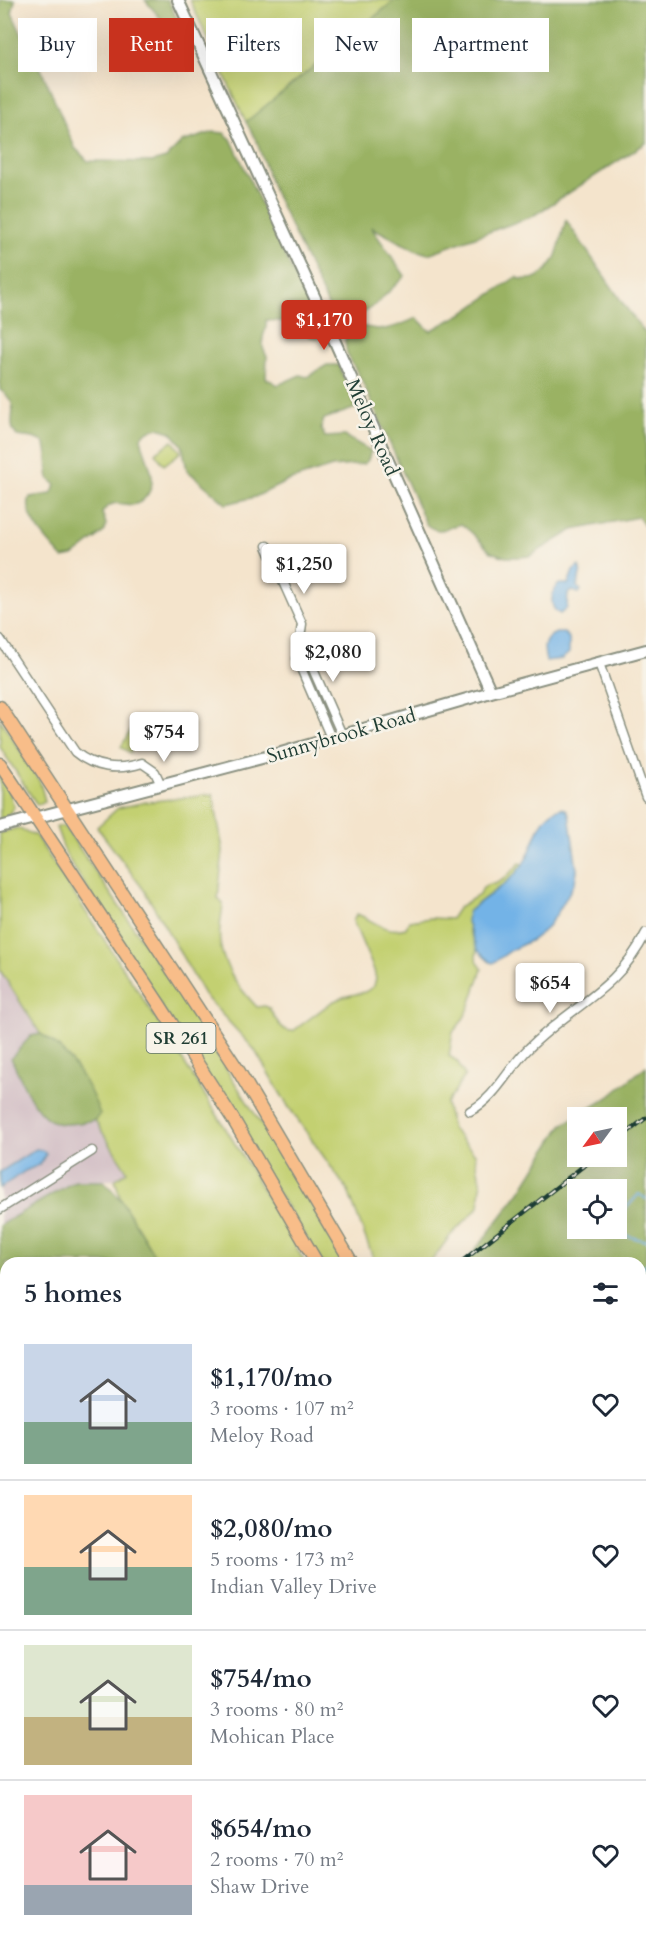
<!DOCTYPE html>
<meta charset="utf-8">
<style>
body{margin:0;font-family:Cardo,serif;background:#f2f2f3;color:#1f2937;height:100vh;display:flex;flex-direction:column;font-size:22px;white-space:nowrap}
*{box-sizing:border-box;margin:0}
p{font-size:20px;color:#747a83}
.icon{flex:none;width:33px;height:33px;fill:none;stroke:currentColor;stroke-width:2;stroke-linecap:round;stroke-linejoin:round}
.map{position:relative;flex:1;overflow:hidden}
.sheet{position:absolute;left:0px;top:1257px;width:646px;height:684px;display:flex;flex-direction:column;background:#fff;border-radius:18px 18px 0 0;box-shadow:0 6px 24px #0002}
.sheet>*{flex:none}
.top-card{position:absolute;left:18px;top:18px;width:610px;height:54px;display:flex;gap:12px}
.needle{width:39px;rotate:237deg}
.fabs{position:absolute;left:567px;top:1107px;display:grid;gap:12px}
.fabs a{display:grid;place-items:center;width:60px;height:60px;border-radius:0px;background:#fff;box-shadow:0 6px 24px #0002;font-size:30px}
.price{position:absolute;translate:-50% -51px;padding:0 14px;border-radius:6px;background:#fff;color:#222;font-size:20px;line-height:39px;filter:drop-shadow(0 2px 3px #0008)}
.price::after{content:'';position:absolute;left:50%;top:36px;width:18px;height:14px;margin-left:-9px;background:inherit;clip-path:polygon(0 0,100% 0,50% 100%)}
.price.selected{background:#c8321e;color:#fff}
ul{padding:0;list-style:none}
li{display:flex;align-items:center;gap:18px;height:150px;padding:0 24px}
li+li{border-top:2px solid #e0e1e3}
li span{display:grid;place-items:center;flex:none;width:168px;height:120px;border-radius:0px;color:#555}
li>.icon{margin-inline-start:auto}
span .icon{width:72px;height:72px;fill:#fffc;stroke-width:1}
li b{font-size:26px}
h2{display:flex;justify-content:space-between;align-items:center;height:72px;padding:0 24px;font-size:26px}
.tag{padding:0 21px;border-radius:0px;background:#fff;box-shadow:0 6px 24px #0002;font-size:21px;line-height:54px}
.tag.selected{background:#c8321e;color:#fff}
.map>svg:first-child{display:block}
</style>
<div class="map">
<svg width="646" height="1941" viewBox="0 0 646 1941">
<rect width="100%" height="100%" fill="#f7f3e8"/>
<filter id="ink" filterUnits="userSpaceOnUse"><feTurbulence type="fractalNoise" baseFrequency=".0167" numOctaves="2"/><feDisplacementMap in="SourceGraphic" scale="12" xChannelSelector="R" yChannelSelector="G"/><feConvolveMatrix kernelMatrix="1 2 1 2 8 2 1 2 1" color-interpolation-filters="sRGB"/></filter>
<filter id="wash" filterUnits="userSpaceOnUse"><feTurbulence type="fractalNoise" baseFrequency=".008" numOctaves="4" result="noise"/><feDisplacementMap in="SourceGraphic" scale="24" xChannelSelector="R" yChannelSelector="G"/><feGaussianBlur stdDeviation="1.35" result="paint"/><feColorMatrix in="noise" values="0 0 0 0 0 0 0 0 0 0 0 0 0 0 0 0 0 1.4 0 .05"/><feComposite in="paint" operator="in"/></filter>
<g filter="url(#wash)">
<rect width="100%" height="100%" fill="#f4e4cc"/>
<path fill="#d2bec5" d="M0,970l128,201 -13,9 -40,1 -75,44z
M184,1935h50l4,6h-74z
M428,1935h53l4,6h-54z"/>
<path fill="#c3d071" stroke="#718652" stroke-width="1.5" d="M190,0h205l-149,122z
M173,441l8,11 -17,13 -9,-12z
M0,719l40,63 5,19 -8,4 -37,-58z
M133,726l9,5 -12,22 -9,-6z
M0,775l9,15 5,17 -7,10 -7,3z
M213,794l10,56 -5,48 5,6c-1,12 -5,26 -3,38 3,26 20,47 37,65l8,-1 4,2c6,10 12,24 24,23l39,-29 11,-5 22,-5 9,-6 2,-7 -2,-9 -21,-49 4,-7c18,7 28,20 49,14l3,-7 22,-3 20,1 8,-12 20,-12 4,-7 6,-4h6l9,-5 16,-16 3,1c-13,20 -38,31 -55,48l1,19 8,16 -1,11 6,11 -13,39 -7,13 -9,11 -4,24 8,5 8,15 -19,28 6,25 23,25 6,31 -2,22 -29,29 -20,27h-55l-27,-72 -60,-85 -34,-57 -49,-53 -61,-106 -47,-63 21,-19 28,-6z
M60,826l5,1 105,154 129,202 45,80h-22l-256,-408 -10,-28z
M17,828l18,7c93,141 188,281 270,428h-146l-38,-63 -6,-20 12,-9 -127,-201v-137z
M640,1352h6v422l-6,-6z
M6,1579v252l-6,6v-254z"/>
<path fill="#9ab263" stroke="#5c784c" stroke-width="1.5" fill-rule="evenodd" d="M0,0h15l-3,13 10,22 20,36 33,77 13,13 64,1 14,-4 16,-16 32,-10 10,1 7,6 68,147 22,40 -1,12 -9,-1 -21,-15 -24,-2v7l-3,10v11l4,9 -1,21 12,7 22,-10 7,2 20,-12h12l17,43 -32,11 -3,9 4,9 20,-1 26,15 -3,9 -4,4 -32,3 -44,14 -33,16 -29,7 -39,-34 -5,-25 -11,-13 -13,-4 -10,3 -7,6c2,20 22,43 3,62 -15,15 -28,-7 -42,14l4,11 -1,7 -32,25 -10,2c-13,-14 -41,-41 -33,-61l21,-3 5,-9 -7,-6c-3,-13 0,-25 -5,-37l-11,-4 -16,-2c-14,-16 8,-29 -17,-46z
M145,0h23l11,23 -17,-3z
M395,0h251v143l-113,73 -105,38 -13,-4 -44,-23 34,49 -29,28 -28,20c-8,-4 -11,-12 -19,-17l-57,-120 -15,-45 -11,-20z
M566,220l58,85 22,29v194l-8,-11 -65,13 -43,26 -11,1h-13l-15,-5 -20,-20 -10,-8c-13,4 -24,11 -35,0l-65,-145 -14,-25 -2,-14c18,-22 16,-10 39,-11 11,-1 23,-7 33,-11l13,13 35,-19 51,-35c16,8 31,-4 39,-19 5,-11 7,-26 11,-38z
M41,1034c27,15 49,52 59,80l-5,6c-11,2 -27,6 -38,3 -23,-6 -36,-45 -46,-65l20,-22z
M646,1066v286h-5l-1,-89h-175l55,-71 42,-67 47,-28zM578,1118h38v38h-38zM578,1190h38v38h-38z
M75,1181h29l17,19 38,63h-153v178l-3,-1 -1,-27 -2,-4v-184z
M6,1462v106l-6,3v-107z
M6,1804v131h43l-5,6h-44v-134z
M641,1883l5,10v41l-5,-7z
M278,1935h117l3,6h-116z"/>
<path fill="#73b3e7" stroke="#49788e" stroke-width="1.5" d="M579,566l2,5 -4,16 4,3 -2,3 -6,-2 -5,2 -1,15 -7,6c-12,-6 -9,-22 -1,-30h9l5,-13z
M556,633h8l5,5v15l-7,6 -16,2c-3,-12 -4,-22 10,-28z
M561,808l5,1 3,5 8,56 -2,12 -17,30 -12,17 -14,11 -19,9 -20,14 -3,-1 -13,-12 -10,-28 1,-10c19,-18 45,-29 58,-53 10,-17 13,-46 35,-51z
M36,1149l6,1 4,4 -7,11 -14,6 -25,17v-16z
M646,1379v115l-5,4 -1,-117z"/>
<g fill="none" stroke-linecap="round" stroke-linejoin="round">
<path stroke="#73b3e7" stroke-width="2" d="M616,1223l4,-8 19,-21 7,5
M614,1228l-1,4 33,9
M640,1272l6,-8
M0,1847l6,-4"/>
</g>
</g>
<g filter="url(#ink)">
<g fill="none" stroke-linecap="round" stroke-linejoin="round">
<defs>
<path id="minor" d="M267,546l35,78 -5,35 34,79
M0,639l75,113c19,16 43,19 67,11l13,9 6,13
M299,649l10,11 33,75
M599,663l47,134
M470,1111c27,-14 38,-43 59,-63 43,-43 88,-57 117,-115
M0,1209l92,-58"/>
<path id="tertiary" d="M178,0l154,335 159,357
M0,827l281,-74 210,-61 155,-42
M147,1941l20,-6"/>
<path id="primary" d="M0,707l238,363 114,193
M0,764l159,240 74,115 84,144
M640,1785l6,10
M640,1847l6,10"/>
</defs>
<use href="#minor" stroke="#8a9080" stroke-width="11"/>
<use href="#tertiary" stroke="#8a9080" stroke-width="14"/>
<use href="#primary" stroke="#8a9080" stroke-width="15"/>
<use href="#minor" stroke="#fff" stroke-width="8"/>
<use href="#tertiary" stroke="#fff" stroke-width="10"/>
<use href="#primary" stroke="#f8bd89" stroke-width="12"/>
<defs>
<path id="rail" d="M616,1141l30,-23
M460,1263l136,-107
M0,1576l6,-4"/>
</defs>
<use href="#rail" stroke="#1f3d34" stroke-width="4.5"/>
<use href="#rail" stroke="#f7f3e8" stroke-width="2" stroke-dasharray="7" stroke-linecap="butt"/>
</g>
</g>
<g text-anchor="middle" stroke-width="5" stroke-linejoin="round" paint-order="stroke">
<rect fill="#f7f3e8" stroke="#60746a" stroke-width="1.5" x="146.5" y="1023" width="69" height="30" rx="4.5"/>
<g font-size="18" font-weight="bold" fill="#1f3d34">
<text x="181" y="1044">SR 261</text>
</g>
<g font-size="20" fill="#1f3d34" stroke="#f7f3e8">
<text transform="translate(373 427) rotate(66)" y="7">Meloy Road</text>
<text transform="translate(341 735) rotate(-16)" y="7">Sunnybrook Road</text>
</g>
</g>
</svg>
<div class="fabs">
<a><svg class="needle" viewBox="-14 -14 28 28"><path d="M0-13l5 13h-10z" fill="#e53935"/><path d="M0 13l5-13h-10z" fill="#747a83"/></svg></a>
<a><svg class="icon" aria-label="locate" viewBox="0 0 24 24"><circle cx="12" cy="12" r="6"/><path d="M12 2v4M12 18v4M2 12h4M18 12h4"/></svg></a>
</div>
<b class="price selected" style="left:324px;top:351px">$1,170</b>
<b class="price" style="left:304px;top:595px">$1,250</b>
<b class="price" style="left:333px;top:683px">$2,080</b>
<b class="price" style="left:164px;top:763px">$754</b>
<b class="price" style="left:550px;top:1014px">$654</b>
<div class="top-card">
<a class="tag">Buy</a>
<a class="tag selected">Rent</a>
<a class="tag">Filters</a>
<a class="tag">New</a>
<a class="tag">Apartment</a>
</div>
<section class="sheet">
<h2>5 homes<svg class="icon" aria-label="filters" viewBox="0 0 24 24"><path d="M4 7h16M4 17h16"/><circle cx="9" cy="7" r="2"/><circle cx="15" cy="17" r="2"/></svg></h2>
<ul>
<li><span style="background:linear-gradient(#c9d6e8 65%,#7fa58c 0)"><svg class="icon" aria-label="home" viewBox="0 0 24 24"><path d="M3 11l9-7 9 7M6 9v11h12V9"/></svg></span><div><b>$1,170/mo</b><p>3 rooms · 107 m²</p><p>Meloy Road</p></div><svg class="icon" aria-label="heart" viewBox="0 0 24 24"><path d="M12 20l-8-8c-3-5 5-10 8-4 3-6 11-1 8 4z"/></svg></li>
<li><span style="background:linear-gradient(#ffd9b3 60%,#7fa58c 0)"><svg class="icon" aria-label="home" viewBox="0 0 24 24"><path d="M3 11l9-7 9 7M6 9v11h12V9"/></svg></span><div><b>$2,080/mo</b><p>5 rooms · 173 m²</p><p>Indian Valley Drive</p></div><svg class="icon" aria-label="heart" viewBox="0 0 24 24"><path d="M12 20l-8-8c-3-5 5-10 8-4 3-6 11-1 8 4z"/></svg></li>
<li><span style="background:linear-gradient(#dfe7d0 60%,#c2b280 0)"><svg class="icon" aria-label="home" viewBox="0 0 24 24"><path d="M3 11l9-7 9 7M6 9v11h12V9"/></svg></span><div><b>$754/mo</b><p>3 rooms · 80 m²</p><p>Mohican Place</p></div><svg class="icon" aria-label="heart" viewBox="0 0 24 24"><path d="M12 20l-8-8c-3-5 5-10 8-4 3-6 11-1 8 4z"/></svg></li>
<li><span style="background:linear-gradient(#f6c9c9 75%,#9aa5b1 0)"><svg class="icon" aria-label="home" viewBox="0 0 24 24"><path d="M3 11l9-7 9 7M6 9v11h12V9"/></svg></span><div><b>$654/mo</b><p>2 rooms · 70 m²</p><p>Shaw Drive</p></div><svg class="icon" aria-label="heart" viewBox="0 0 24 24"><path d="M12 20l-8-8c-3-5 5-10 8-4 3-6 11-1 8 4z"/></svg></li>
</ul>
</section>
</div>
